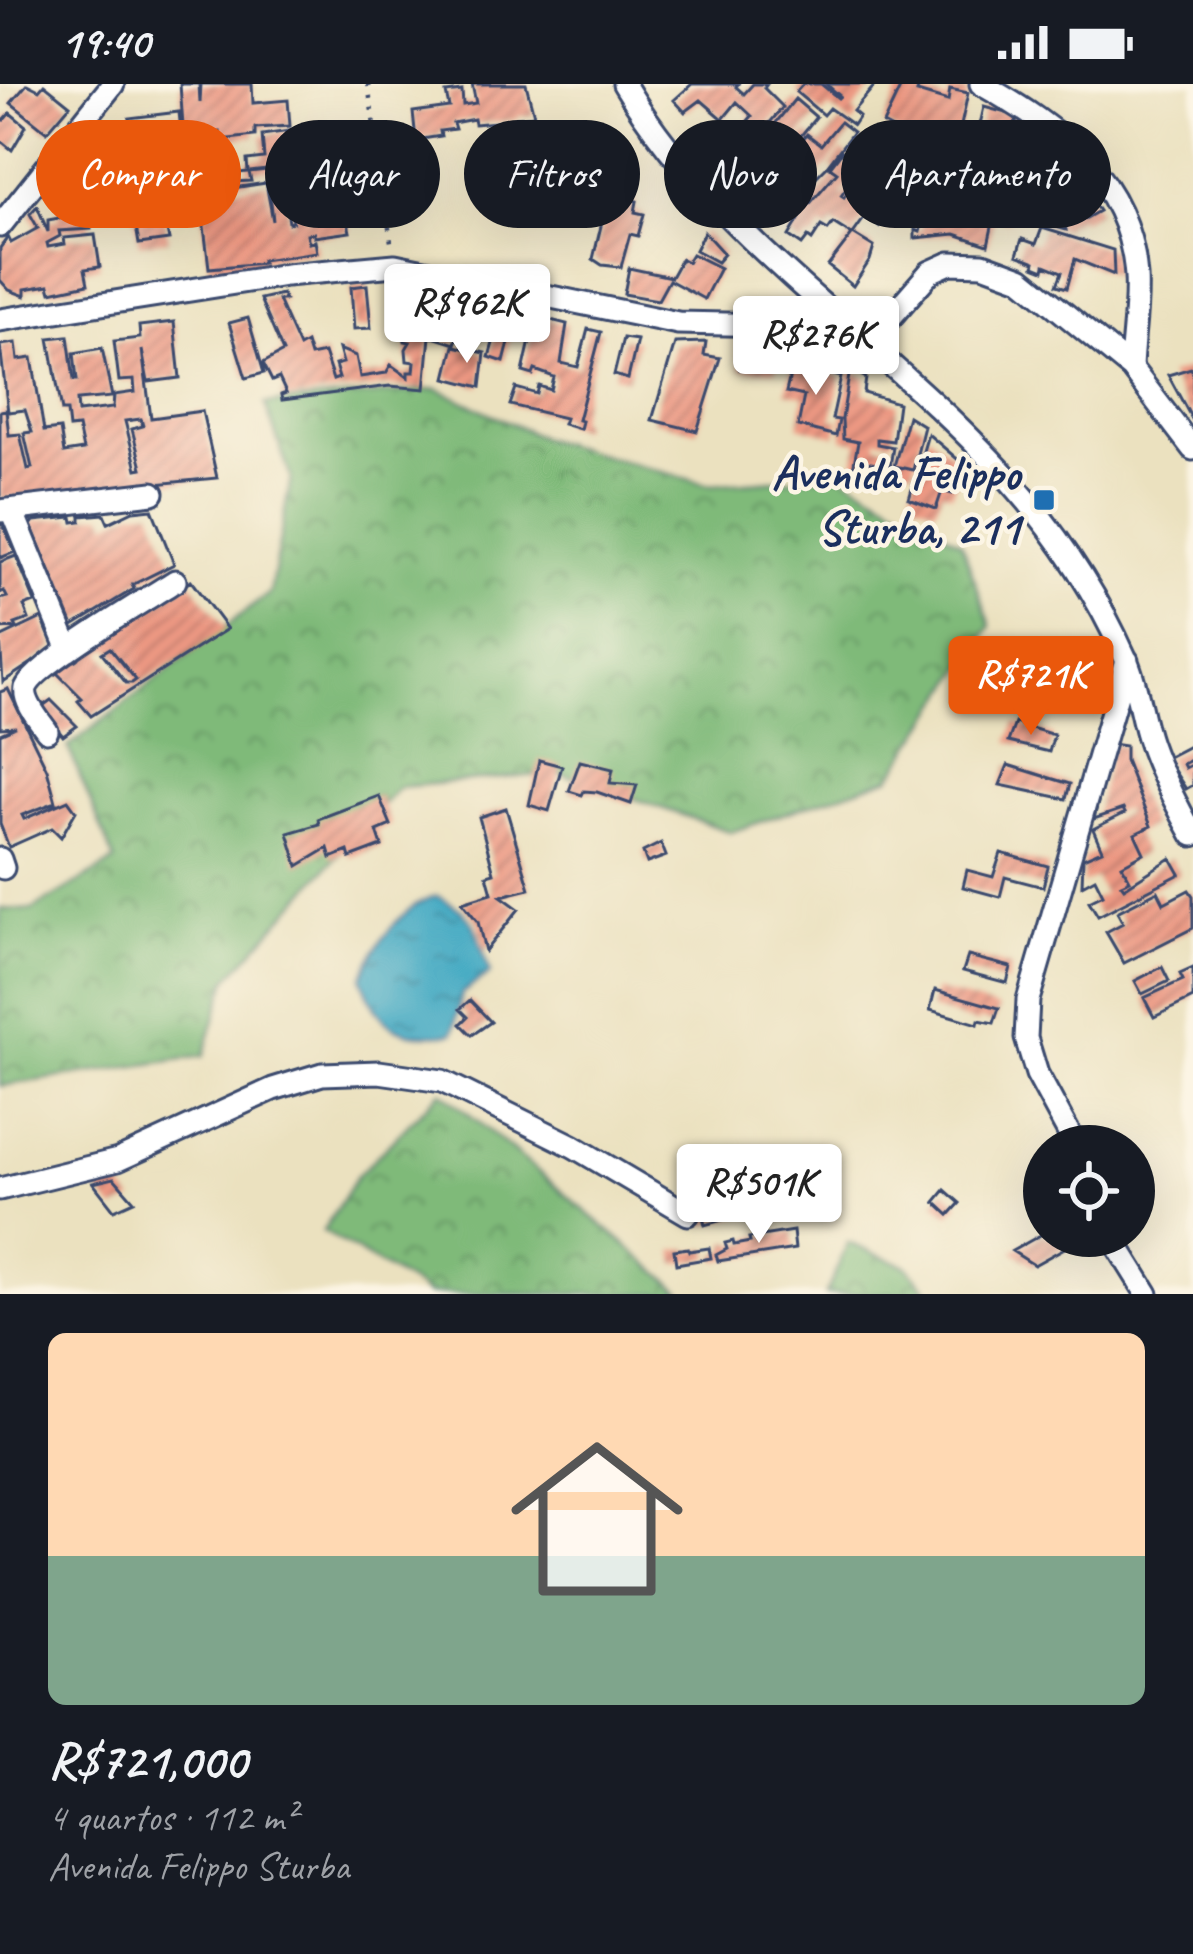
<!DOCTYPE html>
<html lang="pt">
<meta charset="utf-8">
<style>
body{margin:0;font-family:Caveat,sans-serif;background:#242831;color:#f1f3f6;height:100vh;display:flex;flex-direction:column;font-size:45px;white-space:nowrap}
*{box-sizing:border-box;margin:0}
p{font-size:39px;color:#9ea1a6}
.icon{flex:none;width:66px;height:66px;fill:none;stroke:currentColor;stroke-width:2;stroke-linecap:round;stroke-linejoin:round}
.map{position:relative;height:1210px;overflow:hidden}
.details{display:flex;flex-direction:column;background:#171b24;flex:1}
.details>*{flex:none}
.guide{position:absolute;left:36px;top:36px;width:1122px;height:108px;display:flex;gap:24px}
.buttons{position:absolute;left:1023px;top:1041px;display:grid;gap:24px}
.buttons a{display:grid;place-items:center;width:132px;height:132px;border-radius:50%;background:#171b24;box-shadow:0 12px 48px #0002;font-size:60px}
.price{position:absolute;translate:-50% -102px;padding:0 27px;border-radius:12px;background:#fff;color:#222;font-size:39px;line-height:78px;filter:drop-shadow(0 3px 6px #0008)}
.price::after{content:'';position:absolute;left:50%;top:72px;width:36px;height:27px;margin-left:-18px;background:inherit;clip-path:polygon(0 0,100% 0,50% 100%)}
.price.selected{background:#ea580c;color:#fff}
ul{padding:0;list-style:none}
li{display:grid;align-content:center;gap:24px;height:636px;padding:0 48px}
li span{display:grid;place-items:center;height:372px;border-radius:18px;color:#555}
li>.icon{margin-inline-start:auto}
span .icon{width:216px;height:216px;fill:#fffc;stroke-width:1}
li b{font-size:51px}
.tag{padding:0 42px;border-radius:54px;background:#171b24;box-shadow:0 12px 48px #0002;font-size:42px;line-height:108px}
.tag.selected{background:#ea580c;color:#fff}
.status{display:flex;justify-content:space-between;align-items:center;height:84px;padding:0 60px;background:#171b24;direction:ltr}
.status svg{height:33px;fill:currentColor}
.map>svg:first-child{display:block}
</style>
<div class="status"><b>19:40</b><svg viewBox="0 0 49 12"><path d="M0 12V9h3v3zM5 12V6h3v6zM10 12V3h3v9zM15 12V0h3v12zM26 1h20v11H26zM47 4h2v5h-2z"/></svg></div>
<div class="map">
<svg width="1193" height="1210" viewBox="0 0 1193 1210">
<defs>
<pattern id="forest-crowns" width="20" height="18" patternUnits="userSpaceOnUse" patternTransform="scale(3)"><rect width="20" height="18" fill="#7fba79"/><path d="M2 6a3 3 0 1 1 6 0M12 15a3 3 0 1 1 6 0" fill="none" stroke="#679866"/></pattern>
<pattern id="water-ripples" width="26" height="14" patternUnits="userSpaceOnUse" patternTransform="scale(3)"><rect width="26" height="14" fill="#41a8c2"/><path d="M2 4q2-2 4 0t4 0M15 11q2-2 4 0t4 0" fill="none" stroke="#3689a1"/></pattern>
<pattern id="building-hatch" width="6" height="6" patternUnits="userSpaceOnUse" patternTransform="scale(3)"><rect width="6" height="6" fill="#ec9882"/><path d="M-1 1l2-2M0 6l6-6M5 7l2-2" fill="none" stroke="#be7c6e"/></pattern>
</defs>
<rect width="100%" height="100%" fill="#fcf5e5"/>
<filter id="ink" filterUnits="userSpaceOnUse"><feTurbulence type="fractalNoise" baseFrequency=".00833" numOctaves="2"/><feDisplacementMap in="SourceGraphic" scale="24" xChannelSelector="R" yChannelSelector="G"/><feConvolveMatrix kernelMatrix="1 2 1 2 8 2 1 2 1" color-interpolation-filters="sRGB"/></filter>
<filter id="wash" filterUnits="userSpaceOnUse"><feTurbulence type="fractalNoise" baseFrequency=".004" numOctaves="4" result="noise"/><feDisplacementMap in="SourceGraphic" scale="48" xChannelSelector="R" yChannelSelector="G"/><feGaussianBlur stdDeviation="2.7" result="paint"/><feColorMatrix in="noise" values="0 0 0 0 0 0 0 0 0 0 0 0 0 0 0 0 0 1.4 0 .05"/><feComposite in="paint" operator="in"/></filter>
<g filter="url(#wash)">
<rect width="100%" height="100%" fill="#ebe1bf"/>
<path fill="url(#forest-crowns)" stroke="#4d746c" stroke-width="3" d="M438,305l106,50 165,46 133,-10 119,67 30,84 -100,151 -160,55 -171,-59 -161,14 -172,193 -23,76 -204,30v-177l32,1 83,-49 -47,-114 202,-154 21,-115 -26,-74z
M441,1007l244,203h-257l-105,-63 34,-55z
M848,1159l59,23 24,28h-105z"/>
<path fill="url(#water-ripples)" stroke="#2e6c90" stroke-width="3" d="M437,812c47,23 36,35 53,77l-28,20 -9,40c-53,6 -74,-4 -91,-55 12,-32 41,-75 75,-82z"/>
<g id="blocks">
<path fill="url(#building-hatch)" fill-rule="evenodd" d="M27,0l12,6 5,-6 26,21 -23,27 -36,-29z
M180,0h19l1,19 1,-19h51l1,19 35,-3 2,26 -35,2v8l-35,4v-8l-36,8z
M472,0h54l8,31 -17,2 1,3 -43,4 -1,-5 -21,4 2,6 -15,2 1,5 -25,4 -3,-28 36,-5 -3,-14 16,-2 1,14 13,-2z
M692,0h46l-2,3 8,7 9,-10h14l-3,4 19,19 -47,56 -12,-14 28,-33 -15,-14 -14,17 -22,-19 -16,12 -11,-12z
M803,0h18l17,14 2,-2 -14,-12h50l-23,27 6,5 -6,9 -24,-17 -6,7 -27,-23z
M902,0h17l-2,8 31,9 2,-12 18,4 -14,65 -18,-5 -2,8 -36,-8 6,-18 -21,-11z
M795,15l21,18 -25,31 -21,-18z
M984,23l33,9 -6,24 7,2 2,-11 24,7 -6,29 8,1 5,-27 48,70 -18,10 -2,-4 -14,8 1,5 -39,-11 7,-31 -16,-8 -10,42 -14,-4 -6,27 -33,-11 -40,4v-8l5,2 6,-23 32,9 1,-6 -36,-12 -7,25 -16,-5 11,-48 19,5 1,6 6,-21 31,11 2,-10 30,13 -5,20 -5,-1 -4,16 -8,-3 -1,5 11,2 2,-7 5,1 8,-36 -15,-6 10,-38 -13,29 -12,-3z
M179,28l7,67 -61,7 -2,-16 14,-1 -1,-5 -14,2 -1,-6 5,-1 -2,-12 8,-2 -3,-27z
M10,29l16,13 -14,24 -12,-10v-23l4,3z
M840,38l13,10 -26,34 -39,39 4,3 -8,9 -22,-28 11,-13 -5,-5 10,-8 3,2 26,-31 14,11z
M564,44l30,5 -4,31 -39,-7 7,-28z
M290,47l2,36 48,-6 1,12 -41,3 7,44 6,-5 -4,-28 31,-3 10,48 -36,5v-4l-7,1 2,9 6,-2 2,11 -55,8 1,3 -54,5 -9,-75 10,-1 -1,-5 -12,1 -2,-10 -7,1 -2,-17 15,-1 2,16 45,-5 -1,-12 17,-2 -2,-23zM285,84l8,54 -4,1 -6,-42 -14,1 4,39 -7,-38 -33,5v-6l18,-1 -2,-9z
M481,60l52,17 -2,7 -53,-17z
M842,67l7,5 -4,7 10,12 -14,20 3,2 7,-10 29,19 3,-12 -27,-12 18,-27 22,5 -4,15 -21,-7 -2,5 21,10 -11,43 -14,-9 -12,17 21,13 -4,13 -17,26 -25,-20 24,-31 -19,-12 -5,7 -7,-4 -9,14 -4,-3 -6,8 -13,-9 17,-28 31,-36 -7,-5z
M116,69l5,26h-5l2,8 -28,3 -2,-12 7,-4 -2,-13z
M85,92l2,15h4v38l-32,2 1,5 -13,7 1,4 17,-3 -1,-6 31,-3 5,32 -15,2 3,15 -37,8 -2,-7 -24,4v7l-16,-6 -9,-10v-32l8,-11 3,6 27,-15 -8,-14 7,-8 11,26v-12l11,-2 -2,-24 9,-1 -2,-15z
M158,105l11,51 -30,4 -9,-52z
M609,109l28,8 -2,11 9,2 -6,22 -8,-2 -9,33 -19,-2 -9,-6z
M1042,144l71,22 1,25 -39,-16 -8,29 -10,-3 5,-13 -17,-7 -1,5 -10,-4 1,-4 -18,-7 5,-16 14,5z
M704,148l20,22 -7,8 -22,-12z
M692,170l28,14 -16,31 -35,-19 -11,20 -34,-6 5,-26 42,9 10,-18 6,3z
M367,201l4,43 -17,1 -3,-42z
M282,210l3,6h-7l21,47 7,-4 4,13 14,-3 9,27 6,-2 -4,-13 8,-2 -4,-14 17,7 4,21 26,-4 5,-8 17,12v-5h6l1,-10 -8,-1 -1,-12 4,-7 -5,-1 -1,-6 4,-19 -6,-1 -2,-14 33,5 -1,8 7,2 8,-22 21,5 -13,45 -25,-8 -5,53 -35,-3 -108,14 -1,-5 5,-2 -7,-15 -7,3 -9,-18 20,-11 -23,-53z
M503,224l64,16 -6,39 17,4 10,-38 13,3 -23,88 4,1 -2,8 -17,-5 2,-6 -55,-13 6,-17 21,6 2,-8 12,4 3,-13 -19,-7 -2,5 -10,-3 9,-40 -19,-5 -9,35 -15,-5z
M248,234l16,55 -18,5 -17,-55z
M174,238l6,56 -32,4 -6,-32 9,68 51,-7 15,67 -217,21v-88l6,-1 3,25 11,-1 8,35 4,-1 -8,-35 8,-1 -7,-22 -17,2 -8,-67 16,-2 2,17 14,-2 12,73 16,-2 4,24 19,-3 -5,-23 -9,1 -2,-17h-5l-13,-73 19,-2 6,44h3l-3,-27 28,-5 10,49 -35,3 1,12 35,-4 1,-13 21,-3 -1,-12 -15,1 -5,-40 26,-3 -1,-12zM141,335l2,7 -11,3 10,39 -5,1 -12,-48z
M623,254l14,2 -9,39 -14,-4z
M706,258l-2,13 16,3 -23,73 -45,-11 23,-77z
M454,262l31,7 -4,34 -35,-9z
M743,268h34l-1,18 -36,-1z
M793,279l48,14 -9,42 7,1 -3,16 -38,-10 6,-30 -18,-4z
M1191,284l2,5v48l-25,-46z
M850,285l16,9 -2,15 34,10 -5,38 -16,-2v5l16,3 -3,20 -28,-6 -3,10 -6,-2 5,-27 -15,-3 -1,-20z
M908,332l16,10 -11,44 -19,-4z
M928,350l34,29 -10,31 -10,-3 -6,18 -27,-10z
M152,425l22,55 -42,21 2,4 -61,37 -42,-101 3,-4 38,-4 1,5 8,-1v-5l23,-2 4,9 25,-12z
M0,434l15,34 -15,6z
M16,472l19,46 -11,4 5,13 -14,5 2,4 -17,1v-30l7,-2 -3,-6 -4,2v-31z
M191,497l36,48 -136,87 -13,-15 4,-3 -28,-28zM110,564l26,32 -4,3h-6l-24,-30z
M42,534l12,30 -51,34 -3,-44z
M1025,576l10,2 -2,7 33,9 2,-6 6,1 -2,6 26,7 -5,14 -52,-14 -5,20 -18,-5 7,-20 -5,-1z
M8,605l39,80 9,33 -34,13 2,4 44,-19 8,11 -15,26 -9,-9 -43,19 -9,-23v-90l16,-7 -16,1v-36z
M51,616l26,26 -14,10 -23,-28z
M1015,639l39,12 -5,17 -41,-10z
M1112,660l13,2v14l26,66 -16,8 9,19 -22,12 8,15 -9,4 3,4 47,-30 9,16 -82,42 -9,-15 14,-7 -8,-16 -13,7 1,-27 19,-8 -9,-21 32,-16 -2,-4 -29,10z
M1193,660v15l-10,5 2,4 8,-4v21l-7,4 -20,-31z
M539,676l23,6 -13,45 -20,-6z
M580,677l33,8 -3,14 27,2 -6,19 -34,-12 -13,-1 -2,4 -13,-4z
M1008,681l62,19 -4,15 -66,-14z
M379,712l12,29 -14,6 5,15 -32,12 -2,-7 -17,7 -3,-10 -30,18 -10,-33 31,-9 -1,-5z
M506,724l24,81 -29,7 18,13 -34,42 -7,-29 -16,-20 30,-9 -5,-18 7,-2 -15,-56z
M661,759l5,13 -19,7 -4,-11z
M1001,769l47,13 -5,21 -38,-10 -5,20 -37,-10 4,-17 26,7z
M1189,806l4,6v32l-69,35 -18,-31 17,-9 -6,-11 41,-21 6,12z
M968,872l43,11 -4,16 -44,-12z
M1162,883l7,14 -27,13 -7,-13z
M1193,884v30l-39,19 -10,-19 39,-18 -3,-6z
M935,906l64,18 -5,15 -15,-3 -1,4 -48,-14z
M470,916l21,22 -19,13 -11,-11 7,-7 -8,-8z
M746,1087l4,10 32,-9 5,13 -24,5 4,15 -6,4 -56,16 -6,-23 47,-10z
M114,1094l20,23 -20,9 -21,-27z
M945,1106l15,13 -11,12 -14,-13z
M793,1147l2,18 -77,12 -2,-6 11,-6 -2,-6 8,-2 1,4 16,-3 -1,-4z
M1044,1149v3h42l-52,29 -22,-14z
M688,1164l1,3 20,-3 2,10 -35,6 -2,-14z"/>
</g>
</g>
<g filter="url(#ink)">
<use href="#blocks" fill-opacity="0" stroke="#3a4a6d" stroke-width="3"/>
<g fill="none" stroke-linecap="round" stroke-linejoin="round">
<defs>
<path id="minor" d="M624,0c95,161 272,264 393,405 43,49 81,108 108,168 13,28 15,59 25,87 11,32 27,62 43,91
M981,0c78,44 148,95 155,192 2,30 -4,62 -5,92
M0,142l113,-142
M0,236l286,-45 109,-10 283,58 95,2 62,-10
M868,259l62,-71 20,-9 33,1 38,14 110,90 62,81
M12,426l57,140
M0,427l153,-18
M47,647c-7,-10 -24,-29 -21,-43 8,-23 123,-90 149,-107
M0,775l3,9
M1076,1062l-39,-72 -11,-36 2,-38 99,-340
M0,1105l118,-29 155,-71 49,-15 57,-2 63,9 131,65 115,68
M1111,1152l36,58"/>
</defs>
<use href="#minor" stroke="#3a4a6d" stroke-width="27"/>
<path stroke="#3a4a6d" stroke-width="4.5" stroke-dasharray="3 9" stroke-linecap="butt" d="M368,0l23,158"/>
<use href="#minor" stroke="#fff" stroke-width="21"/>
</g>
</g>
<rect fill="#1f6fb2" stroke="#fcf5e5" stroke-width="4.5" x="1032" y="404" width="24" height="24" rx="6"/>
<g text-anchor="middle" stroke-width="9" stroke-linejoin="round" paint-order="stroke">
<g font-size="48" font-weight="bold" fill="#1b2f5e" stroke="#fcf5e5" text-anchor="end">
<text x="1020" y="405">Avenida Felippo<tspan x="1020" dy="55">Sturba, 211</tspan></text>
</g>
</g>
</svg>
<div class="buttons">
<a><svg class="icon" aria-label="locate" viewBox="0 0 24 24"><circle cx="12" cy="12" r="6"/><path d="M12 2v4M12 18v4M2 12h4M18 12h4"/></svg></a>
</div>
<b class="price" style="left:467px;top:282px">R$962K</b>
<b class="price" style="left:816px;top:314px">R$276K</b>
<b class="price selected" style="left:1031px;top:654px">R$721K</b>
<b class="price" style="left:759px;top:1162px">R$501K</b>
<div class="guide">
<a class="tag selected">Comprar</a>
<a class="tag">Alugar</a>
<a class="tag">Filtros</a>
<a class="tag">Novo</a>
<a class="tag">Apartamento</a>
</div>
</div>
<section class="details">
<ul>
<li><span style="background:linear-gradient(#ffd9b3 60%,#7fa58c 0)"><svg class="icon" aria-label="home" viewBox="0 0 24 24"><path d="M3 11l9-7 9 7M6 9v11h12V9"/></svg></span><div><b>R$721,000</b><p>4 quartos · 112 m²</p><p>Avenida Felippo Sturba</p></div></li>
</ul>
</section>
